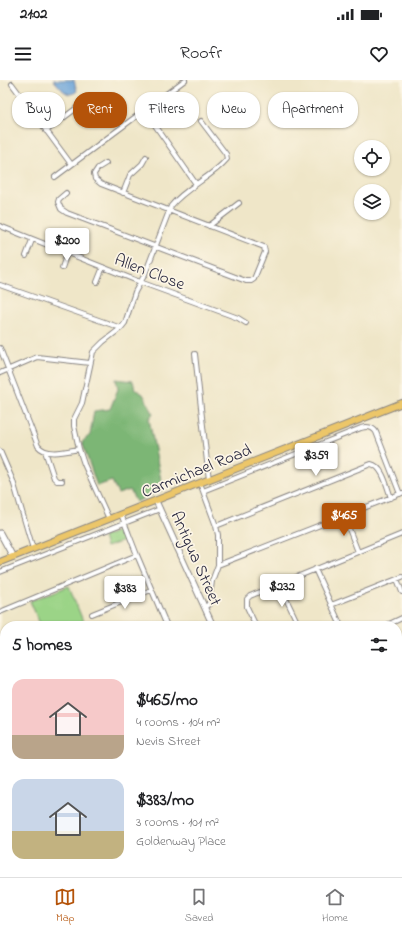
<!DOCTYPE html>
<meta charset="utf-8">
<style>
body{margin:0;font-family:"Indie Flower",sans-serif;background:#f6f6f6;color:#202124;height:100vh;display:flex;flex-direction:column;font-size:15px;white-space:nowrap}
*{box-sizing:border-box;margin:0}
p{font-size:13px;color:#757577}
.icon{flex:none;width:22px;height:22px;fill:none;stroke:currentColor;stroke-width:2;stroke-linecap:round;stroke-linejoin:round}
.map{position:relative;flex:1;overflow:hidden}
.details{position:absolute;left:0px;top:541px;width:402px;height:256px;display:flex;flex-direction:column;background:#fff;border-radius:16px 16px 0 0;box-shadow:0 1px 3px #0004}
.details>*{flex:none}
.guide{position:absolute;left:12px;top:12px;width:378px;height:36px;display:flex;gap:8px}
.buttons{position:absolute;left:354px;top:60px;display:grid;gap:8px}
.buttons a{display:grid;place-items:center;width:36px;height:36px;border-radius:50%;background:#fff;box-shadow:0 1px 3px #0004;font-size:20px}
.price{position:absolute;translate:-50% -34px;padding:0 9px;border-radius:4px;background:#fff;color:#222;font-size:13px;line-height:26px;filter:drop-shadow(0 1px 2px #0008)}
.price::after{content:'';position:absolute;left:50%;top:24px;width:12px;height:9px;margin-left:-6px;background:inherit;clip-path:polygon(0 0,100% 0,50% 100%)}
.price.active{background:#b45309;color:#fff}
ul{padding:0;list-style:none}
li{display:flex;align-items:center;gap:12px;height:100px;padding:0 12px}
li span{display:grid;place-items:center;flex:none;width:112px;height:80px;border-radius:12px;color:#555}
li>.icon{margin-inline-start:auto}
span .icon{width:48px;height:48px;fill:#fffc;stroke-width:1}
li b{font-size:17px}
h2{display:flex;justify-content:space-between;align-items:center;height:48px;padding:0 12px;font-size:17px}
.tag{padding:0 14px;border-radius:16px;background:#fff;box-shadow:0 1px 3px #0004;font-size:14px;line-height:36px}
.tag.active{background:#b45309;color:#fff}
.status{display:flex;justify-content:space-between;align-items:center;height:28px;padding:0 20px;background:#fff;direction:ltr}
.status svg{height:11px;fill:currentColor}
header{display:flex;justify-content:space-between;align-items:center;height:52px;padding:0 12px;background:#fff;font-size:18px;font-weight:600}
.tabs{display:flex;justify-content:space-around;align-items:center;height:56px;border-top:1px solid #e0e0e0;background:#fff;font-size:11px;color:#757577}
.tabs a{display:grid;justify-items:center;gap:2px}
.tabs .active{color:#b45309}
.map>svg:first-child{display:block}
</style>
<div class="status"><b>21:02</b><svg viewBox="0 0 49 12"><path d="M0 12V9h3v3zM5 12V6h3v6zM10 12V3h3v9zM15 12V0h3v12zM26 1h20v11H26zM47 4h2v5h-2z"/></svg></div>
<header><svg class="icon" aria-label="menu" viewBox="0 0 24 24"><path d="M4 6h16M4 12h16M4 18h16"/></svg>Roofr<svg class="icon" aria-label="heart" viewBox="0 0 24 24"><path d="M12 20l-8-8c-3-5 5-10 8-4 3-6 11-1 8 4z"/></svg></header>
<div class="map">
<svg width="402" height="797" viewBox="0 0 402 797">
<rect width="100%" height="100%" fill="#fcf5e5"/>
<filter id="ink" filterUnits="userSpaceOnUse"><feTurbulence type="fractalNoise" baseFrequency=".025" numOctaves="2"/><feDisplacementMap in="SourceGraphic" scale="8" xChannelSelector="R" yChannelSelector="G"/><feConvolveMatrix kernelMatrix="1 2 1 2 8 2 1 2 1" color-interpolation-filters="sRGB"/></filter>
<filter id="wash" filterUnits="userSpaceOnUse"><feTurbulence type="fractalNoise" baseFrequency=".012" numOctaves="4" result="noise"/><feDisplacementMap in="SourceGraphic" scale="16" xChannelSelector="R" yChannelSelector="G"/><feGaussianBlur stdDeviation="0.9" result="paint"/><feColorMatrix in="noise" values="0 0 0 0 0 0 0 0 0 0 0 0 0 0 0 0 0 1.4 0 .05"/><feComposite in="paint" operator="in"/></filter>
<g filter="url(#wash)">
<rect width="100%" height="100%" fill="#efe6c8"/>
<path fill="#9bd487" stroke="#5e7b61" d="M120,450l4,11 -18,6 -3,-10z
M69,506l16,40h-44l-11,-25z"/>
<path fill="#7cb674" stroke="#4f6c58" d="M116,299l17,2 2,8 8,5 10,19 -4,6 14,71 -27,12 -6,-12 -12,4 -6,-13 -15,5 -15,-44 8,-7 4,-24 16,-2 8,-20z"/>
<path fill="#69a2d8" stroke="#46628a" d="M53,0h21l3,11c-10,9 -17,-5 -24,-11z"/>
</g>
<g filter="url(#ink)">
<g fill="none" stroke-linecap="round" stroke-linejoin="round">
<defs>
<path id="minor" d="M12,4l59,80
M150,38l46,66
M46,51l40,-30
M55,97l130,-97
M66,113l-7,6 -1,3 3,7 6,4 179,68h5l3,-2 11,-27 -1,-5 -163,-63 -6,-5 -1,-5 4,-6 8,-5
M123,113l7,-18 12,-11 4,-7
M0,146l140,56 98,36 8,5
M209,146l30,-23
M26,176l6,-16
M62,188l5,-15
M97,202l6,-15
M0,205l121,43
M0,268l38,98c9,11 29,5 41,3
M195,274l14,126
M0,293l37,-16 53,6
M0,371l13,30 20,68
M45,371l9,27 3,3h5
M200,403l16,43 2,9v30l-6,16 -3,23 -4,3
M203,411l158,-63c6,-2 12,-1 15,4l24,62
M121,434l16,41 30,71
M344,436l14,36
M109,439l-25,-55 -5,-15 -5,-23v-7l8,-16 11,-51 10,-10 18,-14 4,-5 10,-31 10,-18 26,-68c15,-19 40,-28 56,-47l-1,-5 -25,-33
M216,446l155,-62c12,2 16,23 20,34
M218,485l184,-72
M315,489l26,57
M0,492l160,-63
M397,499l5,13
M279,504l20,42
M331,525l71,-28
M0,532l137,-57
M92,534l59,-24
M256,546l-9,-19v-8l3,-3 152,-62
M385,546l17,-8
M0,573l5,-2
M397,608l5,1
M0,613l5,-2
M397,648l5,-3
M0,654l5,-2
M0,667l5,11
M397,690l5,-2
M0,776l5,-2
M397,778l5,-2
M397,788l4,9
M28,792l2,5
M69,792l1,3
M310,792l2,5
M146,797l12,-5
M266,797l2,-5
M357,797l10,-5"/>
<path id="tertiary" d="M156,421l57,125
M0,453l13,24
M397,733l5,-2
M251,797l12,-5"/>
<path id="primary" d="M0,482l402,-159"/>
</defs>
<use href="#minor" stroke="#888482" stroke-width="6"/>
<use href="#tertiary" stroke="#888482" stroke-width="7"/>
<use href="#primary" stroke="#888482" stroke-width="8"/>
<use href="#minor" stroke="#fff" stroke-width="4"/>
<use href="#tertiary" stroke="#fff" stroke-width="5"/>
<use href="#primary" stroke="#ecc669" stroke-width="6"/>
</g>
</g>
<g text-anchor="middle" stroke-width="3.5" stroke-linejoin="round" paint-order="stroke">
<g font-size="17" fill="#22223b" stroke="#fcf5e5">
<text transform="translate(150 191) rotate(21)" y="6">Allen Close</text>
<text transform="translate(196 390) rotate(-22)" y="6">Carmichael Road</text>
<text transform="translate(197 478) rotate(66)" y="6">Antigua Street</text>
</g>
</g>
</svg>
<div class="buttons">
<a><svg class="icon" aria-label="locate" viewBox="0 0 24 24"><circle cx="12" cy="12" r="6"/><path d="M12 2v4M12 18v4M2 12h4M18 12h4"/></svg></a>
<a><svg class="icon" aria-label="layers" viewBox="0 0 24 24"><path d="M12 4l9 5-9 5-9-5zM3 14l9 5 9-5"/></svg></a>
</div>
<b class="price" style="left:67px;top:182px">$200</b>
<b class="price" style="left:316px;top:397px">$359</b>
<b class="price active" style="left:344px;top:457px">$465</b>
<b class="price" style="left:282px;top:528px">$232</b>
<b class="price" style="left:125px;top:530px">$383</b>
<div class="guide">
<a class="tag">Buy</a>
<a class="tag active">Rent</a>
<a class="tag">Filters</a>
<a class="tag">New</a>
<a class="tag">Apartment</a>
</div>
<section class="details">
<h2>5 homes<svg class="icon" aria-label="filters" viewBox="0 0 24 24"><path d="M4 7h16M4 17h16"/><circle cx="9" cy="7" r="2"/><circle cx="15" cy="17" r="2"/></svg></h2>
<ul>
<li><span style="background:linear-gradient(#f6c9c9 70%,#b9a48a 0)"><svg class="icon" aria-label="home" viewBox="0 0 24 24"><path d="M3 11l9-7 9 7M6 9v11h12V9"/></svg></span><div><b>$465/mo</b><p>4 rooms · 104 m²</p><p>Nevis Street</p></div></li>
<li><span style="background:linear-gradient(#c9d6e8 65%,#c2b280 0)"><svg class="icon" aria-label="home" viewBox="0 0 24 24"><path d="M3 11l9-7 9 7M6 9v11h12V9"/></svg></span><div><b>$383/mo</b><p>3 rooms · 101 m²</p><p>Goldenway Place</p></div></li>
</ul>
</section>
</div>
<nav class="tabs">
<a class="active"><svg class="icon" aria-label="map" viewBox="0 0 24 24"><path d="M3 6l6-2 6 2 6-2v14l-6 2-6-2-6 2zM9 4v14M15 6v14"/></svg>Map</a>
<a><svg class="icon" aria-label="saved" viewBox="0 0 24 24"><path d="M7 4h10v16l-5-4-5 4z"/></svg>Saved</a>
<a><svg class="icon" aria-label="home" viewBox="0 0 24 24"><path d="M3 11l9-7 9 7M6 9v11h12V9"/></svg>Home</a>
</nav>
